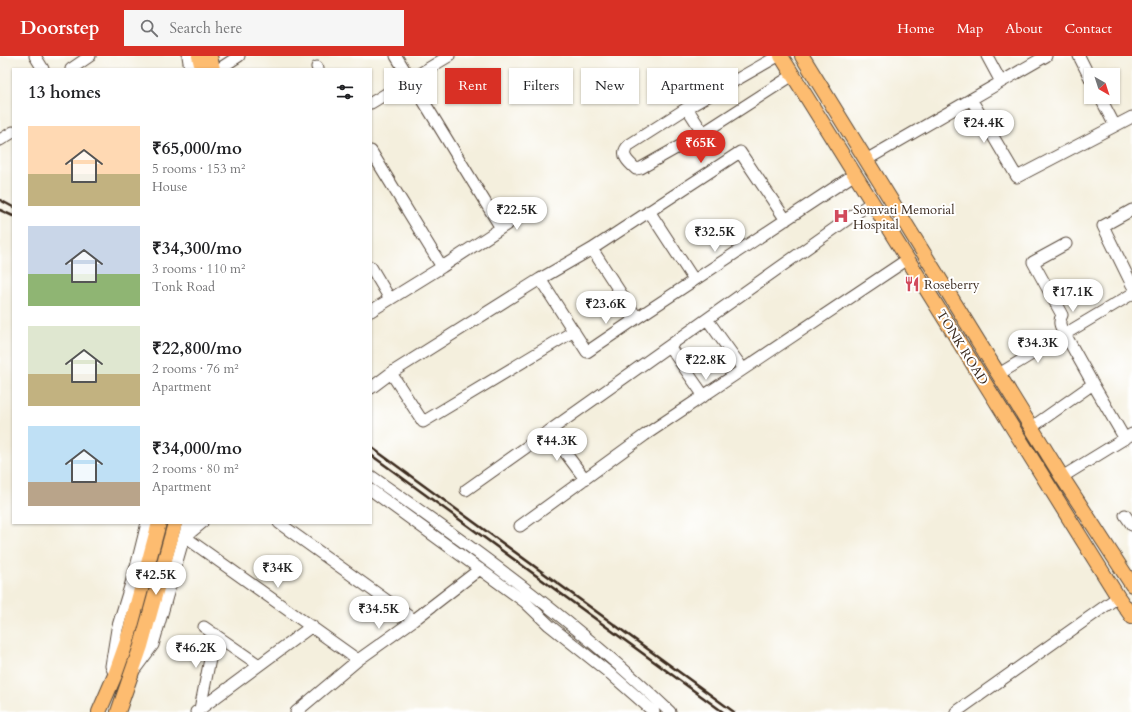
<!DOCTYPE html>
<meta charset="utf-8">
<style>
body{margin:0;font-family:Cardo,serif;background:#f6f6f6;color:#202124;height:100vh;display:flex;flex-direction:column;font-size:15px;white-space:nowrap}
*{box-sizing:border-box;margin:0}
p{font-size:13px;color:#757577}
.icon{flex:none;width:22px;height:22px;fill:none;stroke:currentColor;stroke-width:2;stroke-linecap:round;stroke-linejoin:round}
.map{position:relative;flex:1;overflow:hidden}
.drawer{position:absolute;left:12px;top:12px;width:360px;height:456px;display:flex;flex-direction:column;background:#fff;border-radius:0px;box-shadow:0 1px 3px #0004}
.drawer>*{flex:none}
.hud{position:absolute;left:384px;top:12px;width:380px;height:36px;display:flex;gap:8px}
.needle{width:26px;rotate:141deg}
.controls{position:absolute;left:1084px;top:12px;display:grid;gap:8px}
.controls a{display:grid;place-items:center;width:36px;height:36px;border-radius:0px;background:#fff;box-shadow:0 1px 3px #0004;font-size:20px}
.price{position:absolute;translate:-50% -34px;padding:0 9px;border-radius:14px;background:#fff;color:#222;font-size:13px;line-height:26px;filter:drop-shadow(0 1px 2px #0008)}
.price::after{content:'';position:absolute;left:50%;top:24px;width:12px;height:9px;margin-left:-6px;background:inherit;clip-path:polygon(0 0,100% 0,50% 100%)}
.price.active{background:#d93025;color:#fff}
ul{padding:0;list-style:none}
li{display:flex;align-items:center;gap:12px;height:100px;padding:0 16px}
li span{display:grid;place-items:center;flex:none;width:112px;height:80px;border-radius:0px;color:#555}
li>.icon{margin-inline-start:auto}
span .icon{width:48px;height:48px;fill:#fffc;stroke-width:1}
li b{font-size:17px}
h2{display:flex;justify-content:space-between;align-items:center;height:48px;padding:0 16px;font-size:17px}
.pill{padding:0 14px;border-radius:0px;background:#fff;box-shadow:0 1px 3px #0004;font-size:14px;line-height:36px}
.pill.active{background:#d93025;color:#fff}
header{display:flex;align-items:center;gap:24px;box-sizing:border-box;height:56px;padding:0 20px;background:#d93025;color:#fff}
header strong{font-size:19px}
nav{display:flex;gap:22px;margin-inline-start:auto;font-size:14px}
.search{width:280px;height:36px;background:#f6f6f6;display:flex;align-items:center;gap:10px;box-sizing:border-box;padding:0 14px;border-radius:0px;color:#757577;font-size:15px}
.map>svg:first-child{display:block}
</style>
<header>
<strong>Doorstep</strong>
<div class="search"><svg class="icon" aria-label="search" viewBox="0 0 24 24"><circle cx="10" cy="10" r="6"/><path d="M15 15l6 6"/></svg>Search here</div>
<nav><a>Home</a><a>Map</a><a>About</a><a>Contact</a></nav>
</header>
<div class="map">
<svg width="1132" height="656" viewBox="0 0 1132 656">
<rect width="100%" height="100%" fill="#fff"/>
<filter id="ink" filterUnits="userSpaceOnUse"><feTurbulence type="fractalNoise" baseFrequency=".025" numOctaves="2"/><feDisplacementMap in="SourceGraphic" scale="8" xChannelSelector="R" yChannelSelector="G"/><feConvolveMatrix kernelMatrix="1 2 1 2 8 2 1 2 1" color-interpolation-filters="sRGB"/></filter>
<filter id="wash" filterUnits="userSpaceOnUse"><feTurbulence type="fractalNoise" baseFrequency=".012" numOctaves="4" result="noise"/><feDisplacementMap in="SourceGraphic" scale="16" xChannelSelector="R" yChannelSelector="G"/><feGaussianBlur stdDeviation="0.9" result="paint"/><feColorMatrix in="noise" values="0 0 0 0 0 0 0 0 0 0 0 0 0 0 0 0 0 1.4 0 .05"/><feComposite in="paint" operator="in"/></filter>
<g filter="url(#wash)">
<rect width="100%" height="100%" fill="#f4efdd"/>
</g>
<g filter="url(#ink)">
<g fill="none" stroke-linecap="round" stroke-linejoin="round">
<defs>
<path id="minor" d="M35,0l8,13
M188,0l2,13
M396,0l105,172
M778,0l-91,52 -58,37c-10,9 -1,17 7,24l5,-1 62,-35 90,-58
M987,0l14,26
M1079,0l12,24
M317,11l1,2
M71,13l19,-13
M219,13l20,-13
M1100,41l15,29
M971,43l46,78 115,-60
M371,47l78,-47
M687,52l16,25
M0,84l13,-8
M371,95l71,116
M866,104l180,-104
M1132,154l-29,16 29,59
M649,155l45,69
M1066,188l-33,18 29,53c-4,7 -2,12 3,19l67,-40
M592,193l45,69 218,-144
M371,211l19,32
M540,223l47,73 50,-34
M371,255l71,-44 79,-52
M707,263l36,50
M669,290l35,50
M391,317l32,49 151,-91
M999,318l66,-40 28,50 -61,43
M1093,328l32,55
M371,332l20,-15 149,-94 52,-30 148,-97 46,68
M549,375l36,48
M371,420c104,73 207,148 299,236
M1062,421l70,-43
M371,434l154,112 24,23 64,51 41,36
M466,434l406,-288
M1125,459l7,10
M202,467l-17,14 173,123
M279,467l135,97
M520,470l125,-91 263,-176
M204,571l55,38
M136,612l17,-23 35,-122
M115,619l-4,-9 6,-37 19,-62 11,-44
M200,653l15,-75
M196,656l116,-86
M296,656l62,-52 56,-40 66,-51
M956,656l162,-115"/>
<path id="major" d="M199,0l3,13
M210,0l3,13
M781,0l337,541 14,20
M802,0l260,421 70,108
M99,656l16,-37 12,-34 32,-118
M118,656l23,-66 34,-123"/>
</defs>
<use href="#minor" stroke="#57483b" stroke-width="13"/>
<use href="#major" stroke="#57483b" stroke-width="16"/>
<use href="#minor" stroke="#fff" stroke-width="11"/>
<use href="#major" stroke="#fdbc70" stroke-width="14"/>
<path stroke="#3b2a1e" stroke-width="2.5" d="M0,144l13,7
M0,154l13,6
M371,391l363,265
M371,399l352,257"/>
</g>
</g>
<defs>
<symbol id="hospital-bare" viewBox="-9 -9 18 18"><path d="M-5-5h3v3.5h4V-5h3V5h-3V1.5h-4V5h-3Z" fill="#d1495b" stroke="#fff" stroke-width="2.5" paint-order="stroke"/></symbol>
<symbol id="restaurant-bare" viewBox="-9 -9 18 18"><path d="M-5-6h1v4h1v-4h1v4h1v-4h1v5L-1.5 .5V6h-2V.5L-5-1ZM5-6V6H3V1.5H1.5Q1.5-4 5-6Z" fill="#d1495b" stroke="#fff" stroke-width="2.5" paint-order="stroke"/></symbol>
</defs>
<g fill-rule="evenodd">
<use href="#hospital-bare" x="830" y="149" width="22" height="22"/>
<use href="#restaurant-bare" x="901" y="217" width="22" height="22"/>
</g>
<g text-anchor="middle" stroke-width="4" stroke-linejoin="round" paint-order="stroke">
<g font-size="13" fill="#3b2a1e" stroke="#fff" text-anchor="start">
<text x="853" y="158">Somvati Memorial<tspan x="853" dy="15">Hospital</tspan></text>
<text x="924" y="233">Roseberry</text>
</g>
<g font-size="13" fill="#3b2a1e" stroke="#fff">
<text transform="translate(963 291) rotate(58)" y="5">TONK ROAD</text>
</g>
</g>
</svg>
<div class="controls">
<a><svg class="needle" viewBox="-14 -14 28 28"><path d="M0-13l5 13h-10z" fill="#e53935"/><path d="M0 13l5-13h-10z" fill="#757577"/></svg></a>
</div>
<b class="price" style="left:984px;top:88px">₹24.4K</b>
<b class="price active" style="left:701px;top:108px">₹65K</b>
<b class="price" style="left:517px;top:175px">₹22.5K</b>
<b class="price" style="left:715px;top:197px">₹32.5K</b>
<b class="price" style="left:1073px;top:257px">₹17.1K</b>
<b class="price" style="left:606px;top:269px">₹23.6K</b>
<b class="price" style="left:1038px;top:308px">₹34.3K</b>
<b class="price" style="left:706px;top:325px">₹22.8K</b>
<b class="price" style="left:557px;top:406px">₹44.3K</b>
<b class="price" style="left:278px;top:533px">₹34K</b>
<b class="price" style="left:156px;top:540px">₹42.5K</b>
<b class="price" style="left:379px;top:574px">₹34.5K</b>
<b class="price" style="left:196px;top:613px">₹46.2K</b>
<div class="hud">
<a class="pill">Buy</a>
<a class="pill active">Rent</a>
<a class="pill">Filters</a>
<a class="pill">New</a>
<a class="pill">Apartment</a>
</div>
<section class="drawer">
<h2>13 homes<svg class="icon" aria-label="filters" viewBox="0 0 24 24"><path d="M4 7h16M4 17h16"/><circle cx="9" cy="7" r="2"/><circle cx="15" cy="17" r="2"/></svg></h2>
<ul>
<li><span style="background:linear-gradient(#ffd9b3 60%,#c2b280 0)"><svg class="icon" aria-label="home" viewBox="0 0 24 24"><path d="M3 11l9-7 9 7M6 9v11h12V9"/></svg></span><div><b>₹65,000/mo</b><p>5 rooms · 153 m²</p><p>House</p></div></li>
<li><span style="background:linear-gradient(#c9d6e8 60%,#8fb573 0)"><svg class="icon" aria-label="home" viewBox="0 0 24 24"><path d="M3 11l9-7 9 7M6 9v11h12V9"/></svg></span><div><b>₹34,300/mo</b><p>3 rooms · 110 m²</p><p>Tonk Road</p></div></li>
<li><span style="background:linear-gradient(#dfe7d0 60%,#c2b280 0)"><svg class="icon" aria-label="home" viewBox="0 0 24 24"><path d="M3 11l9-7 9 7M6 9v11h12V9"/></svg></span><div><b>₹22,800/mo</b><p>2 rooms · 76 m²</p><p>Apartment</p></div></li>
<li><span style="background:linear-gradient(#bfe0f5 70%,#b9a48a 0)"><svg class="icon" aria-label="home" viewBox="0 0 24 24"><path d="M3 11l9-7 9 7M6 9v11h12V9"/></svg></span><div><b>₹34,000/mo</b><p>2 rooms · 80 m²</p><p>Apartment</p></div></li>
</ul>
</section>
</div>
